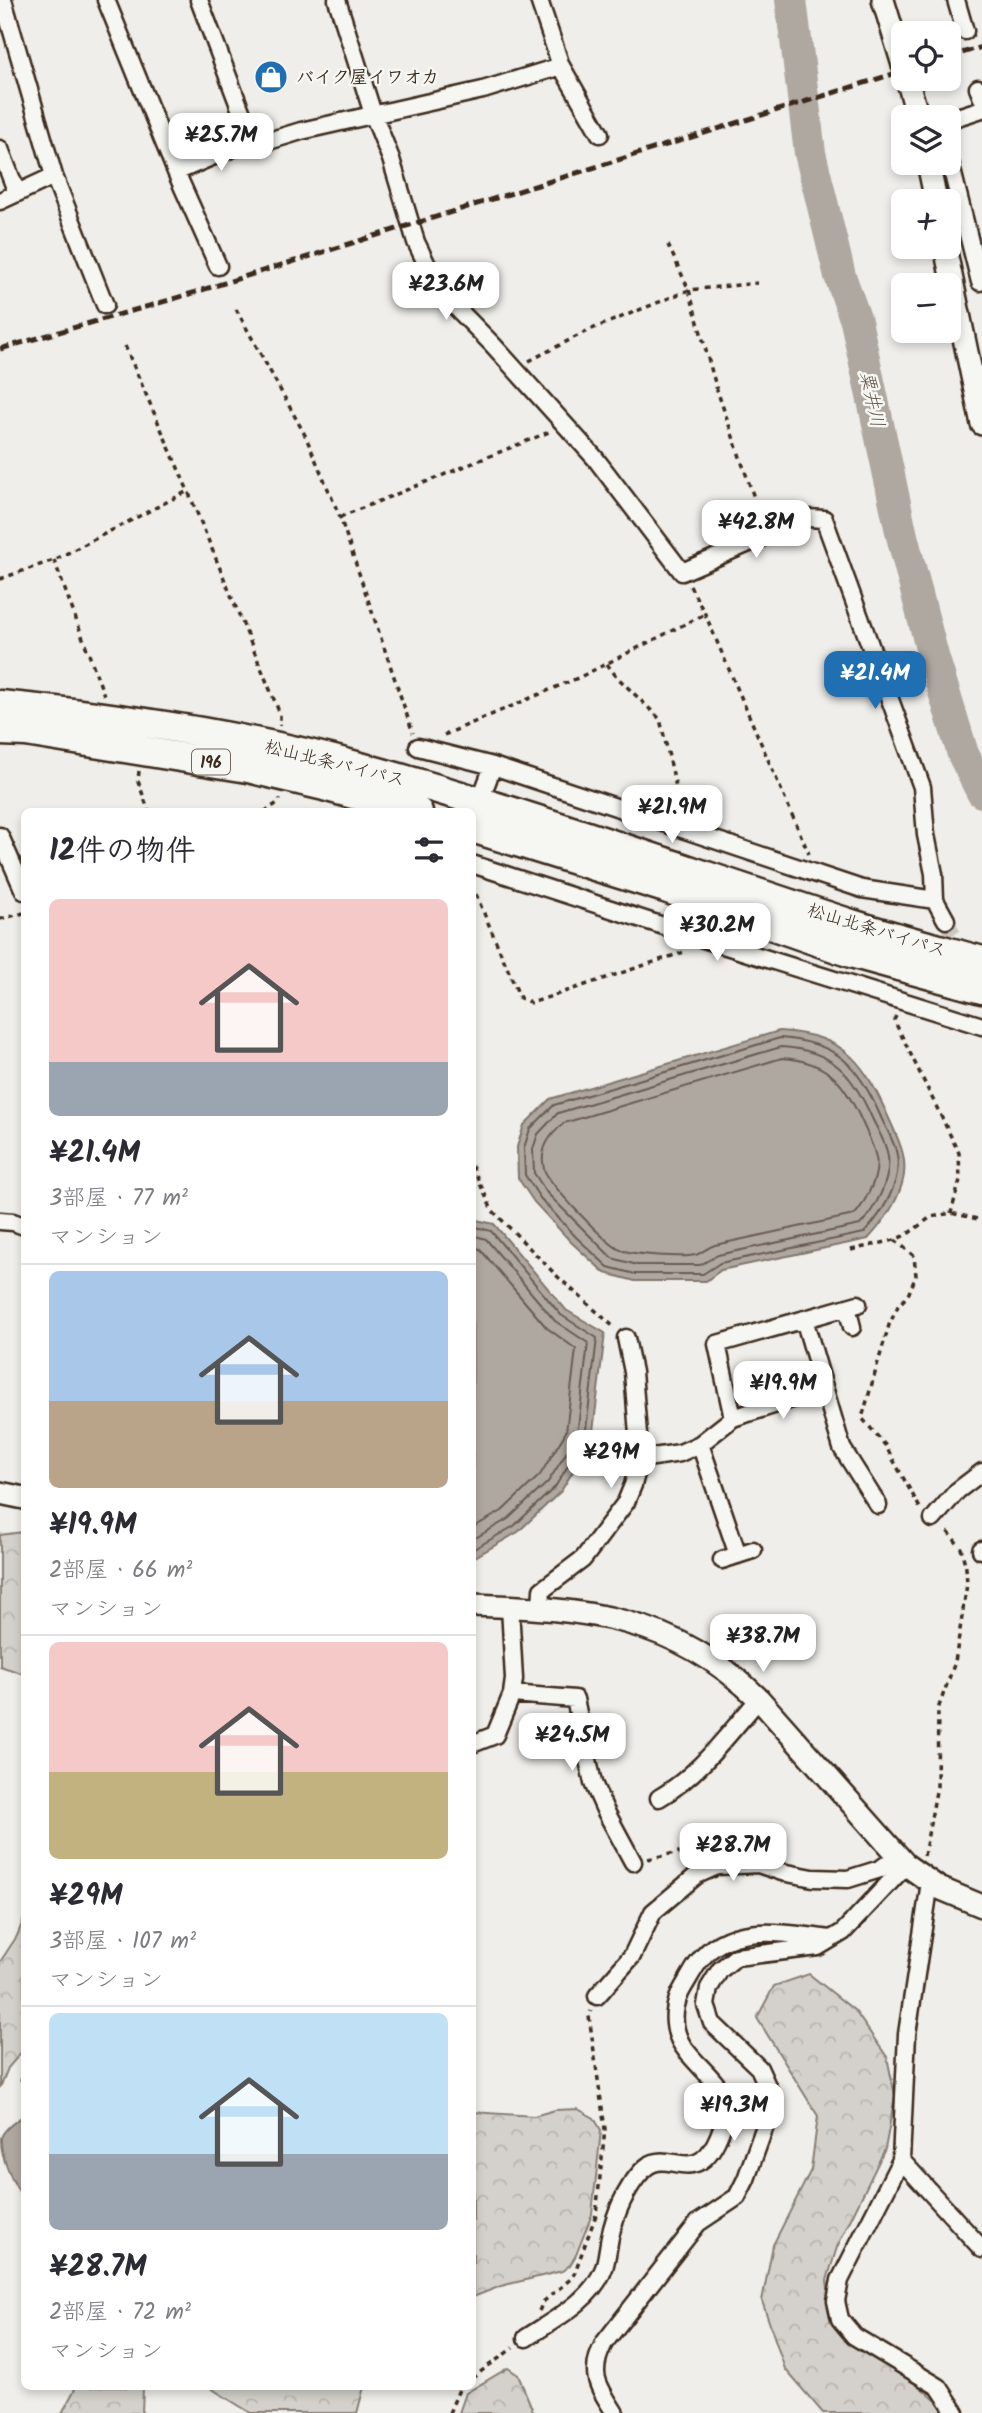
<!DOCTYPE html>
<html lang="ja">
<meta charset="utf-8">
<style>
body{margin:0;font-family:Kalam,"Klee One",sans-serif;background:#f2f2f3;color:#2b2b33;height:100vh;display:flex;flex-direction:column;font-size:26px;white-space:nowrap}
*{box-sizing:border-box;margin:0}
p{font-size:23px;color:#7c7c81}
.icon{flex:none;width:38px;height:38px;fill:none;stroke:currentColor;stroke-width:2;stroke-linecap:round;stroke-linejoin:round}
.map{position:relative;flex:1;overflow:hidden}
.sheet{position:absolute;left:21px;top:808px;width:455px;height:1582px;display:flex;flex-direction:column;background:#fff;border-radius:10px;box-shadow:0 4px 10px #0003}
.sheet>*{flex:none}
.controls{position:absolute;left:891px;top:21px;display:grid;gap:14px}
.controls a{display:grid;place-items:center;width:70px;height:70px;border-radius:10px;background:#fff;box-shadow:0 4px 10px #0003;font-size:35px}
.price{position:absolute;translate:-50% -60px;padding:0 16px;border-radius:14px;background:#fff;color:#222;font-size:23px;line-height:46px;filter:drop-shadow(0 2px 4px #0008)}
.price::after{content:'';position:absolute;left:50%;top:42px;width:21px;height:16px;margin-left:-10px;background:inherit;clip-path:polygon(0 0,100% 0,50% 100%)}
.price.active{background:#1f6fb2;color:#fff}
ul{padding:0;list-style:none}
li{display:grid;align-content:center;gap:14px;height:371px;padding:0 28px}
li+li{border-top:2px solid #e1e1e2}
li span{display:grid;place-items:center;height:217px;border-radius:10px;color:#555}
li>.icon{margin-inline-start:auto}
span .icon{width:126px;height:126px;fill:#fffc;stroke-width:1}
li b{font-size:30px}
h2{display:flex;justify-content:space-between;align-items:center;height:84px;padding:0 28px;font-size:30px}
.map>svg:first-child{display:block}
</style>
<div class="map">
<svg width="982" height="2413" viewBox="0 0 982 2413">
<defs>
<pattern id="forest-crowns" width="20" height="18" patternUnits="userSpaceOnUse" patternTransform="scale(1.75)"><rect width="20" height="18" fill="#d4d1cc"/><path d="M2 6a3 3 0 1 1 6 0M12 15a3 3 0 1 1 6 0" fill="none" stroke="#b7b4af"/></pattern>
</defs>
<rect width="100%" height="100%" fill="#efeeea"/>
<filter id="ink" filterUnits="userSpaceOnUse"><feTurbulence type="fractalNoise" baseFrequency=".0143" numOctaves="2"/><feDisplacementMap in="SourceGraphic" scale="14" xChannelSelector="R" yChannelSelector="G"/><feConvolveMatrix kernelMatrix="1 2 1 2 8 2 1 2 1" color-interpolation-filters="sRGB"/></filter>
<g filter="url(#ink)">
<path fill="url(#forest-crowns)" stroke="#887e75" stroke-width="2" d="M24,1532v142l-24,-8v-131z
M24,1919v130l-16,19 -8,20v-126l17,-26z
M809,1974l46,37 32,46 8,39 -10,53 -48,98 -10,33 3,24 23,35 66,47 31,27h-127l-38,-44 -23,-68 11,-56 38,-75 7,-54 -61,-98 17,-32z
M578,2109l16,9 7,12 -9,84 -16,41 -6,10 -8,6 -61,15 -28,11v-185l61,4 21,-6z
M508,2368l10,7 16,38h-75l7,-20z
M76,2387h67l-1,26h-80z
M209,2387h155l-7,26h-106z"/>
<path fill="#afa8a1" stroke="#81766d" stroke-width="2" d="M779,1031c69,4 86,33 112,92 9,20 18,39 11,61 -6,20 -20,40 -34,55l-147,31 -15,11h-71l-30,-8 -34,-31 -37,-40 -16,-24 -1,-31 7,-22 26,-26z
M472,1219l22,5 72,86 39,23 -13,107 -31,51 -43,41 -45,26z
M24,2115v83c-11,-13 -24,-42 -23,-60 3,-10 16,-17 23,-23z"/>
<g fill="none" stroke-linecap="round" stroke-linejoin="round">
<path stroke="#695c52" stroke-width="2" d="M780,1038c57,4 78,27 100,77 5,12 15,27 17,40 5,27 -15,59 -33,78l-144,30 -17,11h-68l-27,-7 -32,-30 -36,-39 -15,-23 -1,-27 6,-19 24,-24z
M781,1047c51,3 71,26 91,71 5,11 15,26 16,39 3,23 -13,52 -28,68l-142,30 -18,10h-63l-25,-7 -65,-65 -13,-20 -1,-24 5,-15 20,-21z
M782,1058c48,3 64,27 82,68 12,27 19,38 5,66 -5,9 -8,17 -15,23l-139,30c-7,2 -13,8 -19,10 -15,3 -60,0 -75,-5 -13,-4 -73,-67 -77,-81 -5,-21 6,-34 20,-46z
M472,1226l19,5 70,84 36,23 -12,100 -30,49 -41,39 -42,24
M472,1235l14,4 69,82 33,22 -11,93 -29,46 -40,37 -36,21
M472,1246l8,3 67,79 29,21 -10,83 -26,43 -38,36 -30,17"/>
<path stroke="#afa8a1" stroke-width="32" d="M791,0l19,153 30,123 16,45 46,215 31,120 30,98 19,38"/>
<path stroke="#cbc7c1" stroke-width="16" stroke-dasharray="16 8" stroke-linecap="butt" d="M946,920l17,36"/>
<defs>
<path id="street" d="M3,0l51,176 51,129
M106,0l70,172 42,94
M199,0l53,140 10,3 39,-12 182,-41 78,-24
M337,0l36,114 18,45 25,83 23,48 54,55 102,113 87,114 125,-54 17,1 98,268 4,48 8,39 1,26 11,20
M539,0l22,66 39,68
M956,0l9,31
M978,88l4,10
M948,120l34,-11
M0,149l17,44
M948,154l32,128
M176,172l76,-32
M0,201l54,-25
M418,747l75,19 369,123 73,11
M478,806l15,-40
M0,836l24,55
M472,864l241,78 269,84
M0,1221l13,1 11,4
M847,1307l5,20
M804,1319l38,129 36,57
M733,1418l90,-29
M700,1444l38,111
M640,1459l40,-6 20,-9 33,-26 -16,-74 141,-40
M933,1519l24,-28 25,-19
M981,1550h1
M722,1560l31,-10
M541,1607l1,-17 41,-31 43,-57 7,-17 7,-26 -7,-87 -7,-34
M512,1694l63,5 18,84 12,27 28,52
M472,1744l23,-9 17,-41 2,-15 -4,-72
M659,1798c41,-24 69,-64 100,-99
M930,1882l-23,152 -6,126 81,89
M597,1996l35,-40 21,-44 44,-37 20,-9 41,-2 24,8 31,6 35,1 32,-10 17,-12
M901,2160l-61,120 -4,21 4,18 14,17 85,51 17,26
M526,2338c27,-18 66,-37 78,-70 3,-9 4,-21 6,-31 5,-23 16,-49 32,-66 27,-31 59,32 84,-56 7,-28 -35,-50 -46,-74 -9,-18 -6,-39 4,-55 5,-8 9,-16 14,-23 30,-43 89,-29 133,-24
M615,2413c-17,-27 -27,-39 -11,-70l94,-120 39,-26 9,-18 24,-67 -1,-22 -10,-22 -47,-45 -6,-18 3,-17 11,-18 16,-13 82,-10 25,-15 63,-67"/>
<path id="secondary" d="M883,0l20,65
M907,79l11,38
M928,163l8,38
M945,247l37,177
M0,1493l24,5
M472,1605c113,4 201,10 287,94l147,166 33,23 43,18"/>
<path id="highway" d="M0,705c121,12 243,30 360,62 167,45 330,105 495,158 42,13 85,24 127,36
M0,731l26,1 222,36 76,18 94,26
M472,828l193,60 186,65 131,36"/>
</defs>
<use href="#street" stroke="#3b2a1e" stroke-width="21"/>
<use href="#secondary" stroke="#3b2a1e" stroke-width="26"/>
<use href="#highway" stroke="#3b2a1e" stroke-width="33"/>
<path stroke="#3b2a1e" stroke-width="3.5" stroke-dasharray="5 5" stroke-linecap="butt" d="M668,245l21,45 28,100 45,131
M236,309l69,126 35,82 73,216
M125,346l63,145 92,223v12
M529,361l58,-30 102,-41 68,-7
M340,517l209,-85
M54,560l50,135
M0,579l54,-19 134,-69
M690,586l15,28 104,240
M607,664l9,12 44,43 22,93
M444,735l136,-58 125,-63
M139,771l-1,10 11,31
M264,812l15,-10 1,-3
M472,885l48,113 11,5 156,-52
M0,919l24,-6
M896,1016l-2,4 65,133 1,27 -9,33
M472,1166l20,44 66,67 57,51
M895,1240l19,16 2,20 -8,19 -10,11 -9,19 -27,93 23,27 35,63
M851,1250l44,-10 14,-7 22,-16 20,-4 31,7
M924,1856l13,-70 1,-77 17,-47 12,-78 -1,-16 -5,-20 -16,-20
M648,1859l31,-7 8,10
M20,2079l4,1
M539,2311l4,-9 30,-25 23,-62 9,-86 -16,-113 2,-5
M472,2378l41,-30
M449,2413l11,-26"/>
<use href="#street" stroke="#f6f6f2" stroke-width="16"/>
<use href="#secondary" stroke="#f6f6f2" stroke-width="21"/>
<use href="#highway" stroke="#f6f6f2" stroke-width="28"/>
<path stroke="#3b2a1e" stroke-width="5" stroke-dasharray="10 5" stroke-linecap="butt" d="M948,57l34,-10
M0,349l173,-50 730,-228"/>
</g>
</g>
<defs>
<symbol id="shop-disc" viewBox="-11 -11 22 22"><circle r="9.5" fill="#1f6fb2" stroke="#f6f6f2"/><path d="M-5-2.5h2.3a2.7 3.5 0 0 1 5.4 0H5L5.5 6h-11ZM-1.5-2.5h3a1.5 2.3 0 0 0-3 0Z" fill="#fff"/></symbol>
</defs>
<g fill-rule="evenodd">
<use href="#shop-disc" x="252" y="58" width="38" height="38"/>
</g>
<g text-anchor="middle" stroke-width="5" stroke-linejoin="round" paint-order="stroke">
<rect fill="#f6f6f2" stroke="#73675e" stroke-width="2" x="192" y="749.5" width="38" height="25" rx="5"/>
<g font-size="16" font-weight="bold" fill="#3b2a1e">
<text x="211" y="768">196</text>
</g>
<g font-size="18" font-weight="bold" fill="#3b2a1e" stroke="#f6f6f2" text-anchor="start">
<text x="296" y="83">バイク屋イワオカ</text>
</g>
<g font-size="18" fill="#3b2a1e" stroke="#f6f6f2">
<text transform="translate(335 763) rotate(14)" y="6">松山北条バイパス</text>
<text transform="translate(877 930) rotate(17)" y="6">松山北条バイパス</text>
</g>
<g font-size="19" font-style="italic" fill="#64564c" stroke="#f6f6f2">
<text transform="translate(873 399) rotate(78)" y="7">粟井川</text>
</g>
</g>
</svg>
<div class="controls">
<a><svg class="icon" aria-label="locate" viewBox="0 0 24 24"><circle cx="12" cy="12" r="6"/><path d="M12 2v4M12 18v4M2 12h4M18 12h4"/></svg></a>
<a><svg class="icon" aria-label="layers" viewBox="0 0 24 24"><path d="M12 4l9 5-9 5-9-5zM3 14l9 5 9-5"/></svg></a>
<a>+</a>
<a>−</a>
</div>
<b class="price" style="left:221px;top:173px">¥25.7M</b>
<b class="price" style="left:446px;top:322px">¥23.6M</b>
<b class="price" style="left:756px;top:560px">¥42.8M</b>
<b class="price active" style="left:875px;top:711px">¥21.4M</b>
<b class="price" style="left:672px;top:845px">¥21.9M</b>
<b class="price" style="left:717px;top:963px">¥30.2M</b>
<b class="price" style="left:783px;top:1421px">¥19.9M</b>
<b class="price" style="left:611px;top:1490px">¥29M</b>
<b class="price" style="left:763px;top:1674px">¥38.7M</b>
<b class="price" style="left:572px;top:1773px">¥24.5M</b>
<b class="price" style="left:733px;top:1883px">¥28.7M</b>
<b class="price" style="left:734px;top:2143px">¥19.3M</b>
<section class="sheet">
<h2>12件の物件<svg class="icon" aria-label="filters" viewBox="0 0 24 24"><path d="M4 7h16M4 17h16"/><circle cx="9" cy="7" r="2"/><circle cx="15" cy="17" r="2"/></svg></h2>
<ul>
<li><span style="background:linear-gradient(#f6c9c9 75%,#9aa5b1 0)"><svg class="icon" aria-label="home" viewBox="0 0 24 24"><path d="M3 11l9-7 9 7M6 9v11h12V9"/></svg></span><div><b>¥21.4M</b><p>3部屋 · 77 m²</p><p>マンション</p></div></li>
<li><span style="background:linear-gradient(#a9c7e8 60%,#b9a48a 0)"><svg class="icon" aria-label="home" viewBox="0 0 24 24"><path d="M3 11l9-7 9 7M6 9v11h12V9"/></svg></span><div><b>¥19.9M</b><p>2部屋 · 66 m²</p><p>マンション</p></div></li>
<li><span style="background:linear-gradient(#f6c9c9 60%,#c2b280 0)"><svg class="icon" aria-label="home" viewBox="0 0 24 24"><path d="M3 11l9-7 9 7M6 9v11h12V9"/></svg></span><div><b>¥29M</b><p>3部屋 · 107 m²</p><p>マンション</p></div></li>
<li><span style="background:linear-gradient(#bfe0f5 65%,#9aa5b1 0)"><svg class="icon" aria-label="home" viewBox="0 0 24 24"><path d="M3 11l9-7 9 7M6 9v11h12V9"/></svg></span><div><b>¥28.7M</b><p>2部屋 · 72 m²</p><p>マンション</p></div></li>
</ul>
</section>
</div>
